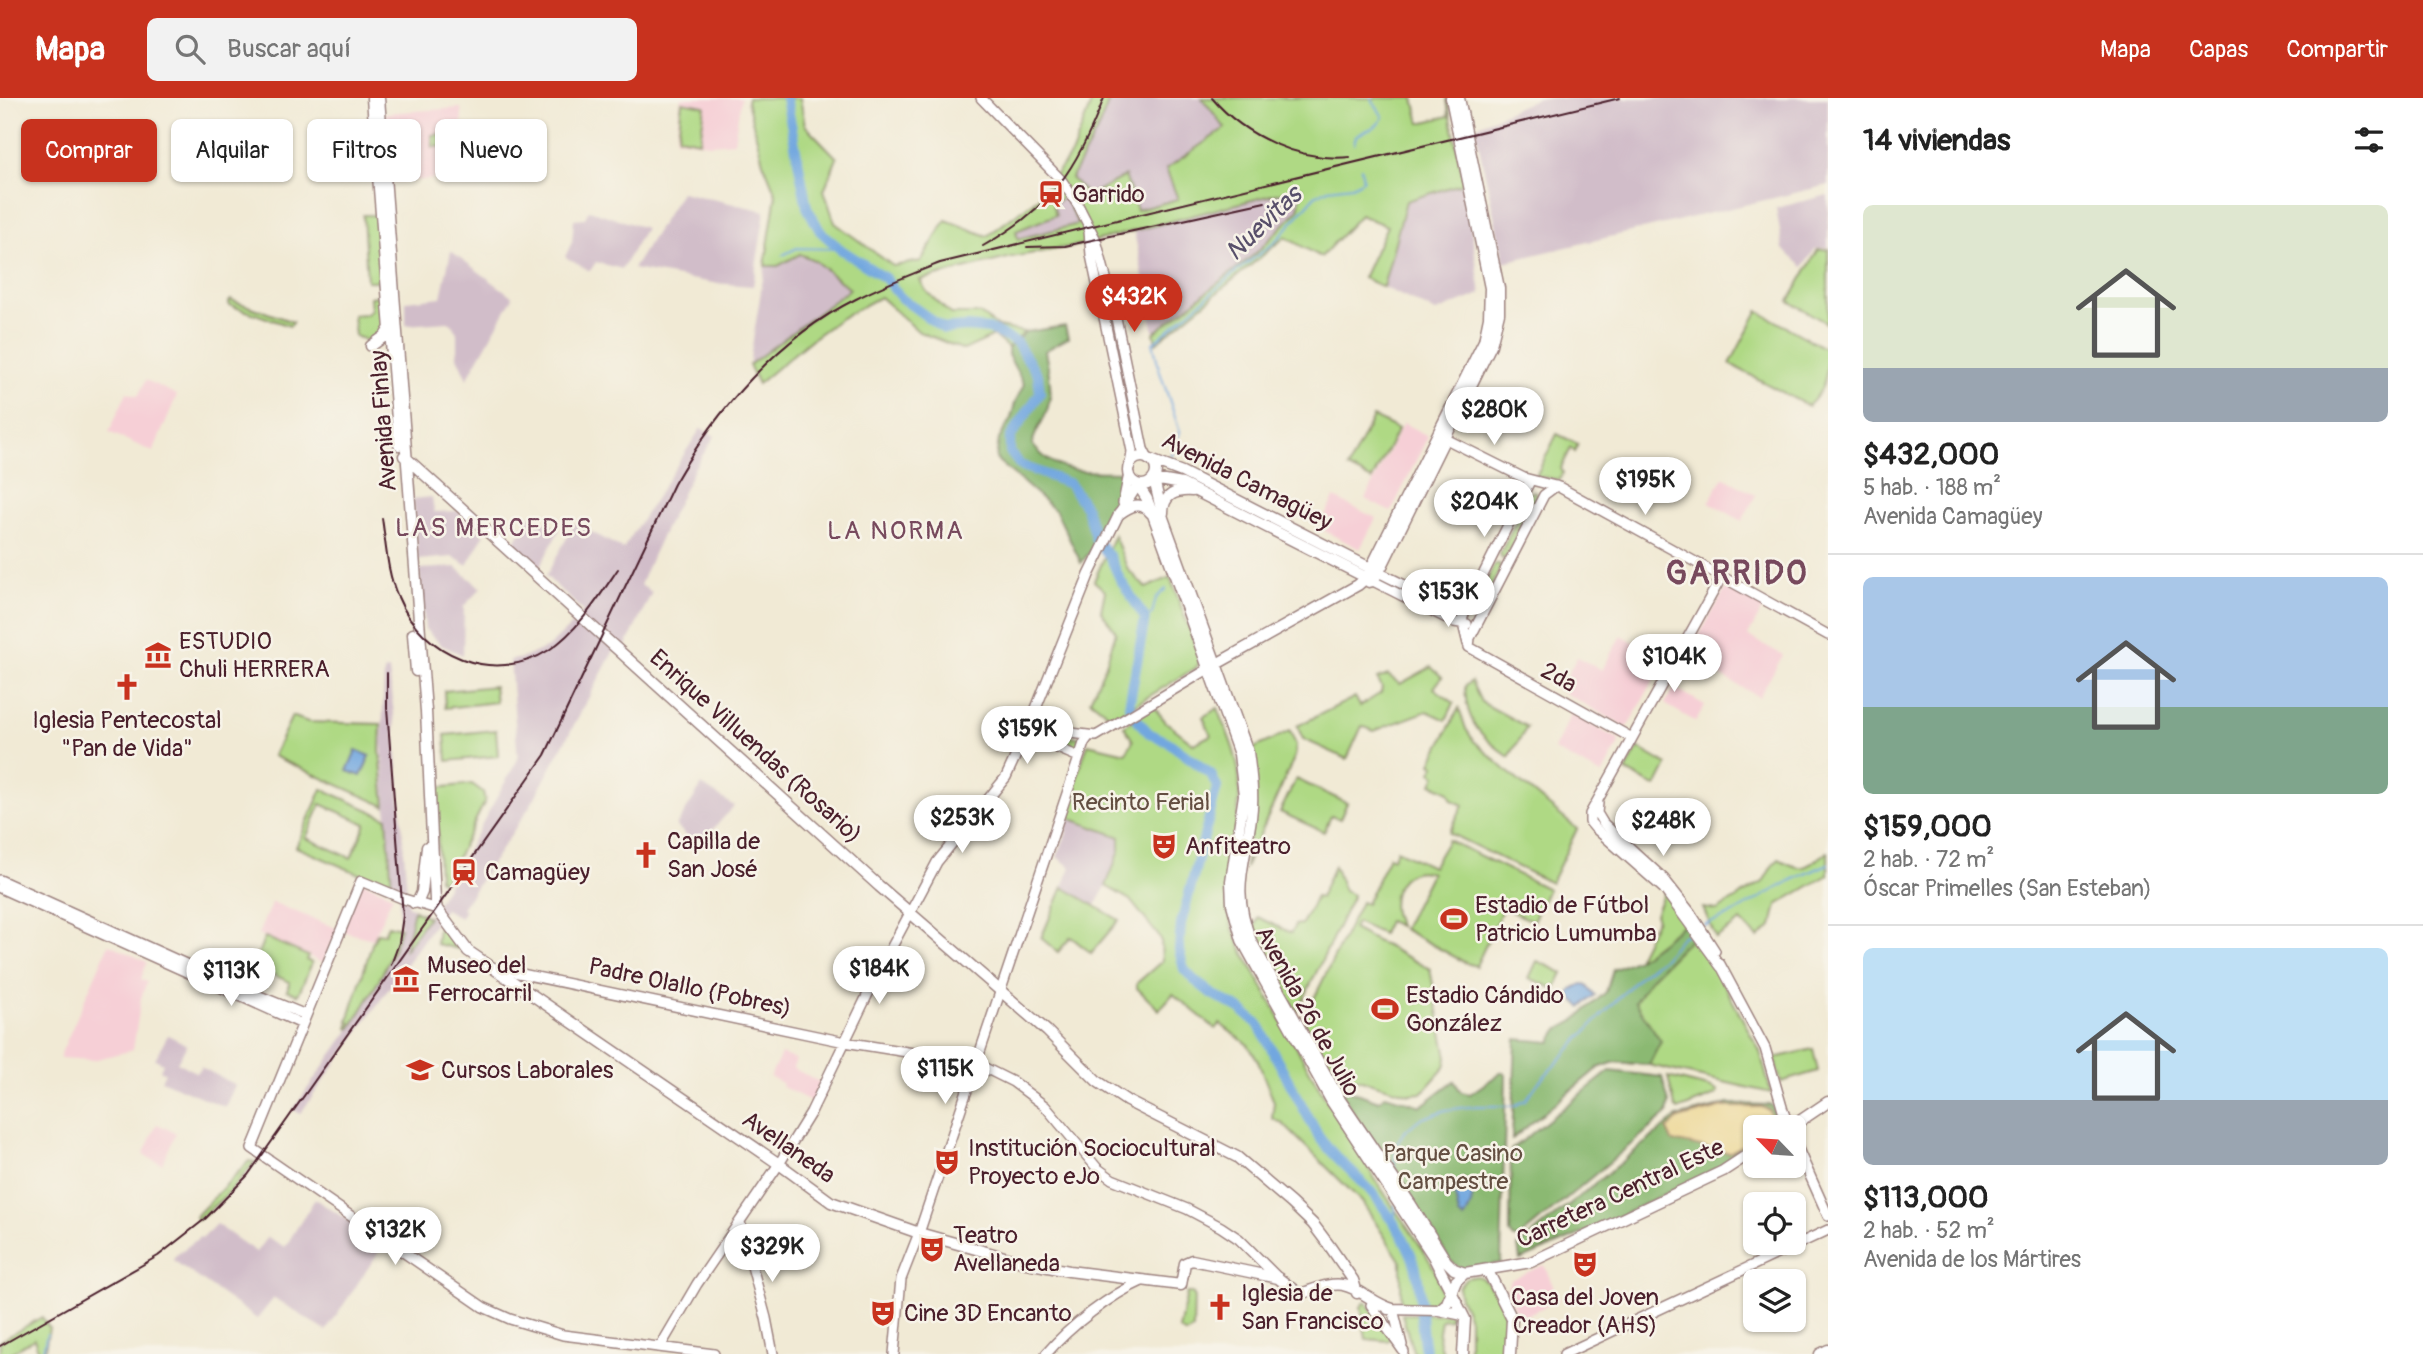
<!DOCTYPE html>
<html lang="es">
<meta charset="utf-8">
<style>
body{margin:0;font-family:Pangolin,sans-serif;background:#f2f2f2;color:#222;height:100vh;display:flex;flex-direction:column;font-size:26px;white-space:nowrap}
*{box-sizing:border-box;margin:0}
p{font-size:23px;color:#767676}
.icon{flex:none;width:38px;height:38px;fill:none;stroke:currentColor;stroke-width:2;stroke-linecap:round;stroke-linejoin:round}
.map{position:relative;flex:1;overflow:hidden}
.sheet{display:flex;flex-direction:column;background:#fff;width:595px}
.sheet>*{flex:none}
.guide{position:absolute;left:21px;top:21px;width:665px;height:63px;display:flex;gap:14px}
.needle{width:46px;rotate:295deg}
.controls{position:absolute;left:1743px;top:1017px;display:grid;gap:14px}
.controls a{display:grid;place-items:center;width:63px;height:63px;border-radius:10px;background:#fff;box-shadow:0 2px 5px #0004;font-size:35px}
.price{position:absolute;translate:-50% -60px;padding:0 16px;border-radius:24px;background:#fff;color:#222;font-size:23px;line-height:46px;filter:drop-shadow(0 2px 4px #0008)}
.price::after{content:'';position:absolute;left:50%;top:42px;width:21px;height:16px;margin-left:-10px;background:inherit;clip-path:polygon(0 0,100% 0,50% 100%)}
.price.current{background:#c8321e;color:#fff}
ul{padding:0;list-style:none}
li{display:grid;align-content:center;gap:14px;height:371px;padding:0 35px}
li+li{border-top:2px solid #e0e0e0}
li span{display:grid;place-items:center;height:217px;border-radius:10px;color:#555}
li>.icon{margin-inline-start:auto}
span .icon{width:126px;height:126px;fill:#fffc;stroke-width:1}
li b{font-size:30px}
h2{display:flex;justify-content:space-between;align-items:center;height:84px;padding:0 35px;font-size:30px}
.chip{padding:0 24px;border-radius:10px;background:#fff;box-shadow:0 2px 5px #0004;font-size:24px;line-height:63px}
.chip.current{background:#c8321e;color:#fff}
header{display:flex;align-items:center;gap:42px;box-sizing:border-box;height:98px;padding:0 35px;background:#c8321e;color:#fff}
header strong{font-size:33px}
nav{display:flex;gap:38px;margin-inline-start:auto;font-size:24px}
.search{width:490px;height:63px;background:#f2f2f2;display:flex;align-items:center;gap:18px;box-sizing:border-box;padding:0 24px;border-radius:10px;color:#767676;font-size:26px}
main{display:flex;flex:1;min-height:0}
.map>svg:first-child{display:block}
</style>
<header>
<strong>Mapa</strong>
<div class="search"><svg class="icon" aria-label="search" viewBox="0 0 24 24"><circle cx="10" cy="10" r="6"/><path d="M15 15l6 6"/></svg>Buscar aquí</div>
<nav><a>Mapa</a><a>Capas</a><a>Compartir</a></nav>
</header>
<main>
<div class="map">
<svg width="1828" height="1256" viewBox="0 0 1828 1256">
<rect width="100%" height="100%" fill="#f7f3e8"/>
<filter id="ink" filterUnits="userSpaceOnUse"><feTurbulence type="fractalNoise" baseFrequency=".0143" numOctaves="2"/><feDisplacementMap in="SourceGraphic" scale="14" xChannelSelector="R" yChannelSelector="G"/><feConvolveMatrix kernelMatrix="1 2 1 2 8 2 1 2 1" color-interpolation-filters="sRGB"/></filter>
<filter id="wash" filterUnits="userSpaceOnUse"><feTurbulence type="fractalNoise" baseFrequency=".00686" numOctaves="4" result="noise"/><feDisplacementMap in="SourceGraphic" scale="28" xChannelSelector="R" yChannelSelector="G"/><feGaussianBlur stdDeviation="1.57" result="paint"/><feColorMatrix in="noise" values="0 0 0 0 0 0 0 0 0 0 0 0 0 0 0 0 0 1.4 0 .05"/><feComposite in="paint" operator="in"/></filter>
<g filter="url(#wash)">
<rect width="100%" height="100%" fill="#f1ead5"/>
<path fill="#f6cfd6" d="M681,0h60l-7,44 -24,2 -34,-5z
M461,10l5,69 -76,5 -5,-69z
M146,282l31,15 -24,57 -44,-20 18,-40 11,4z
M1403,325l25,13 -37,76 -26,-13z
M1723,379l33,18 -14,26 -33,-19z
M1334,400l42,20 -16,31 -41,-21z
M1727,488l37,20 -16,30 35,19 -24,42 -72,-40z
M1621,537l44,25 -38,68 -68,-38 18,-33 25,13z
M1674,590l31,17 -9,17 -31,-18z
M1571,616l47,25 1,4 -17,32 -48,-25z
M361,783l32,14 -20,44 -32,-8z
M272,804l66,27 -15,34 -65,-29z
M109,846l38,18 -6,17 6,3 -6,16 -8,52 -40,10 -34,-2z
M781,956l15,6 -3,8 28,15 -9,19 -31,-16 1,-3 -12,-6z
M157,1026l19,9 -14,31 -19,-9z
M1544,1167l15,35 -40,18 -12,-29 3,-9z"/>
<path fill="#d1bdc9" d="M1110,0h92l23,30 -58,41 11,30 -41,12 -50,-15 -17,-19 28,-48z
M1537,0h291v87l-324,77 -29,-135z
M1464,85l17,111 -45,18 -53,-25 23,-86z
M1303,89l-5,23 -43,44 -101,79 -20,-102z
M681,94l84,19 -12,75 -40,-3 -80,-14z
M1828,97v52l-13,2 -12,18 -20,-18 -7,-41z
M1064,98l14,28 -60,15 -2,-8 40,-16 -3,-10z
M589,112l56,18 -23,41 -26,-7 -6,9 -25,-14 7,-15 2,-23 11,-1z
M451,153l62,46 -46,82 -10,-22v-24l-5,-9 -4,-2 -42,3v-24l35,-4z
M799,156l15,6 37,29 -102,76 16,-99h13z
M701,330l14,8 -20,31 -42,87 -13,31 12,7 -26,54 -8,-3 -86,160 -70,105 3,2 -5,8 -15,-9 -145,205 -7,-5 57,-80 24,-40 18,-33 8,-28 -1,-37 -7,-3 -10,-141 2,-76 5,-1 5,45 14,191 21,10 19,-31 70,-126 -8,-99 13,-2 25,-11 28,-26 7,-10 -37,-35 29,-53 48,26z
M432,399l2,15 24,-1 26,24 -17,30 -14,-8 -35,3 -5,-61z
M531,417l29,14 -22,41 -26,-24z
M456,469l25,21 -17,18 -1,49 -22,-10 -16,-16 -6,-60z
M702,687l32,21 -36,40 -22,-20z
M1066,719l54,20v13l-14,36 -11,20 -32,-19 8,-20 -14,-10 10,-25z
M168,937l19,10 -10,17 20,11 4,-6 34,18 -10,22 -64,-27 4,-7 -5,-3 3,-7 -8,-4z
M315,1101l69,45 -58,87 -52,-33 -17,21 -84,-59 2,-4 25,-19 2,1 14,-14 40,28 11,-15 18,10z"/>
<path fill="#afd984" stroke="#7c7c58" stroke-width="2" fill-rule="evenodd" d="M748,0h52l5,27 32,33 -13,32 11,33 58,43 28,-5 25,-41 41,16 51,-38 34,-45 21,-55h17l-12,31 -27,49 17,18 37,-20 12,34 41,-11 -12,-30 59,-41 -23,-30h212l6,25 29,-7 -2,-18 17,85 -58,18 -23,86 -20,-9 24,-52 -27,-11 -39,42 -36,-20 -129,106 -2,-10 101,-79 43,-44 4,-23 -222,58 -68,12 -92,23 6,11 24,23h30l18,13 27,5 -17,16 -14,-12 -30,14 -45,-18 -39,-35 -39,21 -28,20 -55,46 -9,-19 101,-76 -36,-29 -14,-6 -22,12h-13l11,-72 -13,-32 -16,-61zM1064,98l14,28 -60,15 -2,-8 40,-16 -3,-10z
M682,4l23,4 -5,35 -22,-4z
M458,35l1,12 -26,2 -1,-12z
M363,117h13l5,66h-14z
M1828,151v75l-39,-23 29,-51z
M1097,163l4,1 40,190 -3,2 -3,-2z
M382,197l2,28 -2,11 -14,7 -13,-5 -2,-21 14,-1 4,-5 -1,-12z
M231,202l62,22v1l-3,3 -61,-21v-3z
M1758,213l70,39c0,22 -3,41 -20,56l-78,-42z
M1373,319l25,12 -26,51 -24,-12z
M1557,336l21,10 -3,8 -4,-4 -10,20 2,5 -3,7 -24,-4z
M1535,393l2,5 -32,62 -3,1 -2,-5 30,-61z
M1114,437l14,35 18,18 24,-11 30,81 -1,6 -5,5 -81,49 -23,-18 15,-33 11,-35 -15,-21 4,-20 -11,-10z
M1495,466h5v5l-24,47h-3l-3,-5z
M1431,569l11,10 -8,11 20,15 -8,17 -19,-9 -53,20 -12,-5 -15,33 -44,-20 -6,-13 58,-29 5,9 21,-13 1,-6 -5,-8 11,-4 12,9z
M1471,583l10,21 46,25 -18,30c-29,-22 -43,-33 -44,-71z
M494,588l2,16 -51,6 -1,-17z
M1153,608l13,16 28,22 17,-9 -8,-18 15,-9c8,22 19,45 21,68 4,49 -20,99 -8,147 2,8 7,17 10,25 49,87 96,176 152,258 11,18 58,73 46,96l-6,2 -32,1v-43l-39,-60 -79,-78 -11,-6 2,-16 -17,-43 -9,-14 -28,-21 -4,5 -43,-35 -14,16 -22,-22v-5l25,-22 -1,-22 -31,-39 -24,-14 14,-36v-13l-57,-21 25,-72 38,9 7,-12 -9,-15z
M1459,610l7,21 8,12 34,31 69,57 -26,54 -102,-50 14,-28 -11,-5 -3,-8 -17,-8 4,-9 -5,-3 4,-7 -4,-2z
M292,618l16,6 73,2 -1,27 5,55 -112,-50z
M496,632l2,26 -51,5 -2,-26z
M1290,633l6,14 -1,11 -50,112 11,-85 -4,-34z
M1040,634l42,6 -5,15 -38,-17z
M1638,650l29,17 -11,22 -30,-16z
M1296,681l51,24 -7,16 -9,-3 -7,16 -44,-20z
M472,686l11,8 2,9 -36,73 -6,7 -4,-1 -3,-92z
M322,691l65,29 5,70 -96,-41zM321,706l45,20 -15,34 -45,-20z
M1448,742l100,49 -15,32 -30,-13 -27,58 -10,-3 -63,-34 28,-56c-32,-10 -47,27 -32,53l-11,-5 -6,13 -26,-12 -3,7 77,40 17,89 -2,9 -23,26 -12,1 -73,-21 -8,-8 -3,1 -24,-43 59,-121 5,2 23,-48 4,2 4,-8 35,17z
M1828,754v23l-51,30 -5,21 -14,12 -17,-17 -25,17 -13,-30 14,2 46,-28 9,-16 7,-7c28,15 25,8 49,-7z
M1334,768l10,25 9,4 -56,118 -44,-83 5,-13 33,16 4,-8 7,-1 14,-27 4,1z
M1063,789l56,33 -28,33 -20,-16 -13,15 -17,-14z
M1664,794l20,32 -44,34 -2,-1 19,-38 -2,-5z
M414,812l14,7 -24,34z
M439,822l24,30 -27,-6z
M388,827l12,3c-9,37 -31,69 -50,101l-2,-1 2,-6 -2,-1 24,-77 5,-11 7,1z
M1693,838l13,16 54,99 11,42 -122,-28 -34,-3 -17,6 -86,71 2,-29 121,-108 16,-24z
M265,839l43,19 -2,4 6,3 -14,32 -11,-5 3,-8 -23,-10 -4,9 -14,-6z
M1537,863l26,12 -8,16 -26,-11z
M1813,951l5,22 -37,11 -7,-24z
M1668,979l44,11 6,4 -2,3 -38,15 -3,-3z
M249,1063l6,1 -27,31 -30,27 -3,-3z
M1476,1178c14,2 31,35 32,49 0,10 -2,20 -3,29h-36v-36l-9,-20 -2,-11 8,-9z
M1187,1195h5l2,2 -1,34 -7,5 -7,-5z
M1364,1205h3l24,35 -3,3 -22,-2 -5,-32z
M1402,1216h48v5l-9,1c-2,12 -6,23 3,33l6,1h-36z
M42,1219l7,11 -5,26h-7l2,-2 -5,-13 -25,15h-9v-13z"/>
<path fill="#8bb972" stroke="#6a6c4e" stroke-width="2" d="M1065,228l3,12 -23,13c4,22 9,41 1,62 -5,12 -11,19 -14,31 24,32 56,27 91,28 0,43 -17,60 -42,91l-25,-52 -60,-52 3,-20 12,-21 4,-15 9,-19 -16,-29v-7l17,-16z
M1684,826l9,12 -42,42 -16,24 26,39 -12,24 -34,-3 -17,6 -86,71 4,-100 35,3 7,-12 16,-9 32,-29 7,-22 27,-12z
M1610,973l52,6 7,26 -2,11 -148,124h-5l-4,-5 1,-83z
M1502,974l4,3 -5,188 -37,6 -5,-1 -10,-9c-33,-56 -71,-108 -106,-163l1,-6 10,-6 -6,6 31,11 7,-6 35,11 33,-25 7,11 9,2z
M1729,1006l43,1 6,22h-23v18l-34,22 -126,61 -75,32 -2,-14 159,-129z"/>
<path fill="#eeda9e" stroke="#9c7c64" stroke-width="2" d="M1723,1009h39l7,3 4,14 -2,3h-16v12l-26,14 -57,-12 -5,-11 11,-11z"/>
<path fill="#72a7df" stroke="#5e6385" stroke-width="2" d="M356,652l14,6 -9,20 -14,-5z
M1582,886l5,2 8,9 -14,12 -12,-12 3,-6z
M1463,1081c16,9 8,29 1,40l-5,-4c-3,-19 -8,-18 4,-36z"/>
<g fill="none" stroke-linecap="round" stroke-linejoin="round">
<path stroke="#72a7df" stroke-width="2" d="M1354,46l2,-8c10,-7 22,-7 27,-19l-12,-19
M783,157l14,-7 43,1
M1170,362l10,-28 -20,-60 -7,-29 84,-72 38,-29 40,-46 13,-7 24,-3 11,-6 -2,-12
M1145,520l7,-4 4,-16 10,-9
M1704,827l24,-9 62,-35 38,-17
M1394,1073l2,-25 7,-13 15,-13 28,-10 30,-4h38l12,-6 12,-17 62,-66 43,-44 22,-16 16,-20 9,-4
M1395,1107v22
M42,1256l5,-20"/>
<path stroke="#72a7df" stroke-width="10" d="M786,0l21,109 13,24 20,18 45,29 16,20 43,31 22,-2 23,2 27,13 22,33 2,18 -30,45v14l10,13 50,19 16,24 10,32 14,17 10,22 25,39 -16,88 9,15 11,12 19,9 43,32 6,13 -36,137 -2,26 5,19 9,10 19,15 28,15 18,15 61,113c14,19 33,34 49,51 16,18 39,52 46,74 10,30 4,62 12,92"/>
</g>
</g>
<g filter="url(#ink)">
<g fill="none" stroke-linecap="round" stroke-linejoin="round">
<defs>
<path id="secondary" d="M981,0l81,83 16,24 18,35 18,68 29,141 5,10
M1089,133l2,24 41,196 -2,15
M1438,337l86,43 35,9 269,148
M1123,405l6,-29
M1378,474l75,37 12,2
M1373,483l81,41 13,2
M1468,546l-6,-24 3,-9 65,-130
M1469,549l163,91
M1469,549l1,-9 74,-143 12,-9
M1027,633l10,-2 59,7 114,-68
M1027,633l7,7 45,19
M1598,705l-1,10 6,10 61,56 26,33 25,39
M0,782l230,104 76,31
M0,790l302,136
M437,811l-33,-10 -43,-18 -109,267 231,159 27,12 53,16 151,19
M1720,866l45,84 21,73
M1721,869l-57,-78 -69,-61 -5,-6v-8l132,-238
M494,870l351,74 130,21 38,19 32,24 52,62 15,11 75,30 34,18 18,12 39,39
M1794,1042l34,76
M740,1124l26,96 7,36
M1371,1207l33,47
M1393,1211l9,36
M660,1249l37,-63 82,-120 32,-52 67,-139 59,-111 69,-85 21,-46 62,-156 30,-61 19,-29
M894,1256l7,-75 18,-46 165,-490 5,-7
M1046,1256c24,-28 64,-59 98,-74
M1564,1256l264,-124"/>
<path id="primary" d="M372,0l27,347
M379,0l47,613 9,189 2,9 31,42 311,213 52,38 88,31 103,29 47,9 112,14 4,-22 7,-3 86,18 21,16c12,-3 31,-12 44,-9 17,3 31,19 50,24
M371,248l14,-10 5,-8
M404,358l475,430 168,145 50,50 30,20 110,56 54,46 22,21 18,24 22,32 4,13
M1128 373a14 14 0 1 1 28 0a14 14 0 1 1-28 0Z
M1148,361l34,13 194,99
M1138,387l9,14 13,35 79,220 5,41 -13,86 1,23 10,36 90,162 101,154 32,63 -2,35
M1163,415c0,-19 13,-23 29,-22
M1119,416c11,-8 22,-14 32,-1
M1373,483l-191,-97 -28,-5 9,39 85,234c3,22 6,44 3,66 -7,51 -20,70 0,123l89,159 70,103 36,58 8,8 11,4
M1369,484l4,-1 9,-15 109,-221 8,-32v-25l-40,-190
M413,536l3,37
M1213,568l145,-81 8,-7 118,-237 5,-24 1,-29 -39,-190
M414,805l5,-4 3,-7 5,-45
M1783,1029l1,-12
M1791,1029l37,-25
M1483,1173l7,4 22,44 -2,35
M1388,1211l51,1 24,5
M1439,1212l8,-7 9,-22 9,-8 66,-11 192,-91 32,-21
M1820,1256l8,-4"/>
</defs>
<use href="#secondary" stroke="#9e8480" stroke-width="12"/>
<use href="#primary" stroke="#9e8480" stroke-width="13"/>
<use href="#secondary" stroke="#fff" stroke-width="9"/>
<use href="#primary" stroke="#fff" stroke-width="10"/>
<path stroke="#4a1f2b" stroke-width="2" d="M1212,0c32,38 88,64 138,59
M983,148c68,-38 94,-77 121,-148
M1027,149l38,-1 200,-44
M382,420c4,26 5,55 16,79 24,58 95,89 151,53 29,-19 50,-53 69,-81
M387,575v35l16,208 -4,27 -8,22
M0,1248l158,-90 47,-37 43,-44 297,-420 129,-271c43,-75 104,-146 182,-185 27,-14 56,-25 84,-36l680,-165"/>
</g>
</g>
<defs>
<symbol id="station-bare" viewBox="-9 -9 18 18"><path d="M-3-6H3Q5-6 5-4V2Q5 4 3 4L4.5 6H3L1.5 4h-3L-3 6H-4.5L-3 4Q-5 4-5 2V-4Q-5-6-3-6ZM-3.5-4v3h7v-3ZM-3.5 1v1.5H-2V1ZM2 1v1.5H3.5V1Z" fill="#c8321e" stroke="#f7f3e8" stroke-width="2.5" paint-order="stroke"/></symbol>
<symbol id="museum-bare" viewBox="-9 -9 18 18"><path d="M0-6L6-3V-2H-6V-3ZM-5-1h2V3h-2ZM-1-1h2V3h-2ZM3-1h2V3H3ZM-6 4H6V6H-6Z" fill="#c8321e" stroke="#f7f3e8" stroke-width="2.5" paint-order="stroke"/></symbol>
<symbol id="church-bare" viewBox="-9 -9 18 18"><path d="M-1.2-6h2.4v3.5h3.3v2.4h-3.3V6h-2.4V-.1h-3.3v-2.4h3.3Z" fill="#c8321e" stroke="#f7f3e8" stroke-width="2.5" paint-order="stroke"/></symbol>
<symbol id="theatre-bare" viewBox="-9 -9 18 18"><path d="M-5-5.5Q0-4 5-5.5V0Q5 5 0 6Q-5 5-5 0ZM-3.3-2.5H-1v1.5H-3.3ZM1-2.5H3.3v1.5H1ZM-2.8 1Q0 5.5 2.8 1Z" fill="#c8321e" stroke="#f7f3e8" stroke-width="2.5" paint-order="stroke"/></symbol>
<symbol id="stadium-bare" viewBox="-9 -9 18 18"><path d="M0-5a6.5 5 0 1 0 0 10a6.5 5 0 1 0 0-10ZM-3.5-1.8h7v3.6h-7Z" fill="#c8321e" stroke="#f7f3e8" stroke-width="2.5" paint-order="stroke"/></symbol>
<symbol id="university-bare" viewBox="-9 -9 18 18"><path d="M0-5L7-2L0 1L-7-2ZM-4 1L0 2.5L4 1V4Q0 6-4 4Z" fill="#c8321e" stroke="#f7f3e8" stroke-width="2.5" paint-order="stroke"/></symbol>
</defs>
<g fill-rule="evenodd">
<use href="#station-bare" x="1032" y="77" width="38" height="38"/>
<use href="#museum-bare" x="139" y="538" width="38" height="38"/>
<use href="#church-bare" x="108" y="570" width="38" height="38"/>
<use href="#theatre-bare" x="1145" y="729" width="38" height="38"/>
<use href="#church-bare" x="627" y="738" width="38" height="38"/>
<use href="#station-bare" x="445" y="755" width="38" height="38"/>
<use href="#stadium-bare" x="1435" y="802" width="38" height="38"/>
<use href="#museum-bare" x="387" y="862" width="38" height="38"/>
<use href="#stadium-bare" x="1366" y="892" width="38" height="38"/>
<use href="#university-bare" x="401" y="953" width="38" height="38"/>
<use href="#theatre-bare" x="928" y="1045" width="38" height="38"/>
<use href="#theatre-bare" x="913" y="1132" width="38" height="38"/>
<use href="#theatre-bare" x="1566" y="1147" width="38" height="38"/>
<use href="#church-bare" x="1201" y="1190" width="38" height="38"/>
<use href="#theatre-bare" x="864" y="1196" width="38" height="38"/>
</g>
<g text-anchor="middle" stroke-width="5" stroke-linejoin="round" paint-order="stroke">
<g font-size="24" fill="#4a1f2b" stroke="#f7f3e8" text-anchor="start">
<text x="1072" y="104">Garrido</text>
<text x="179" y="551">ESTUDIO<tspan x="179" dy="28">Chuli HERRERA</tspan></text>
<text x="127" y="630" text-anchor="middle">Iglesia Pentecostal<tspan x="127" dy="28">"Pan de Vida"</tspan></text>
<text x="667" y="751">Capilla de<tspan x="667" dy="28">San José</tspan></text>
<text x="1185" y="756">Anfiteatro</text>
<text x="485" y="782">Camagüey</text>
<text x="1475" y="815">Estadio de Fútbol<tspan x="1475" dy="28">Patricio Lumumba</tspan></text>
<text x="427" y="875">Museo del<tspan x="427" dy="28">Ferrocarril</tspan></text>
<text x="1406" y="905">Estadio Cándido<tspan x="1406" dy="28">González</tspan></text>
<text x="441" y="980">Cursos Laborales</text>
<text x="968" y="1058">Institución Sociocultural<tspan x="968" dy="28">Proyecto eJo</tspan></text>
<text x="953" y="1145">Teatro<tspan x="953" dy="28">Avellaneda</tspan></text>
<text x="1241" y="1203">Iglesia de<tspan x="1241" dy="28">San Francisco</tspan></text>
<text x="1585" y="1207" text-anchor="middle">Casa del Joven<tspan x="1585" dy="28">Creador (AHS)</tspan></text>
<text x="904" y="1223">Cine 3D Encanto</text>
</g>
<g font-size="24" fill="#4a1f2b" stroke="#f7f3e8">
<text transform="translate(383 323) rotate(-94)" y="8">Avenida Finlay</text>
<text transform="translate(1247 383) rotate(27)" y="8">Avenida Camagüey</text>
<text transform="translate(1559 579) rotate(29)" y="8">2da</text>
<text transform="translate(756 648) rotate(42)" y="8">Enrique Villuendas (Rosario)</text>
<text transform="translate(690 889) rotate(12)" y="8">Padre Olallo (Pobres)</text>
<text transform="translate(1308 913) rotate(61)" y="8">Avenida 26 de Julio</text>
<text transform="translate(789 1049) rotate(35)" y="8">Avellaneda</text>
<text transform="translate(1620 1095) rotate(-25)" y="8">Carretera Central Este</text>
</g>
<g font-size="24" fill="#634e41" stroke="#f7f3e8">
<text x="1141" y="712">Recinto Ferial</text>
<text x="1453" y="1063">Parque Casino<tspan x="1453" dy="28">Campestre</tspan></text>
</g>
<g font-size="26" font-style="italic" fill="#584f6a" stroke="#f7f3e8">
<text transform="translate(1263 125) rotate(-44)" y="9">Nuevitas</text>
</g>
<g font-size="26" letter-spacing="2" fill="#77495d" stroke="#f7f3e8">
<text x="494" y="438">LAS MERCEDES</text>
<text x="896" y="441">LA NORMA</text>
</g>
<g font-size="32" font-weight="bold" letter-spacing="2" fill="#77495d" stroke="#f7f3e8">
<text x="1737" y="486">GARRIDO</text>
</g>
</g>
</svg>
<div class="controls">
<a><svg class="needle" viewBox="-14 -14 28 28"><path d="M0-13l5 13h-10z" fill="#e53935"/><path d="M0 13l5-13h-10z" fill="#767676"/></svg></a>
<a><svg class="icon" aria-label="locate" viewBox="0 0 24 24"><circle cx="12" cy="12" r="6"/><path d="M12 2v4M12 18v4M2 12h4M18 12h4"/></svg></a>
<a><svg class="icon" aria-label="layers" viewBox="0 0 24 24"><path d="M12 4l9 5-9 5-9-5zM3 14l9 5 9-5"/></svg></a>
</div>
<b class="price current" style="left:1134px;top:236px">$432K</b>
<b class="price" style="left:1494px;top:349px">$280K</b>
<b class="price" style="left:1645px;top:419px">$195K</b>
<b class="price" style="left:1484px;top:441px">$204K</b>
<b class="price" style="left:1448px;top:531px">$153K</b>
<b class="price" style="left:1674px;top:596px">$104K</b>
<b class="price" style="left:1027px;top:668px">$159K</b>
<b class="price" style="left:962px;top:757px">$253K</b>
<b class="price" style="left:1663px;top:760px">$248K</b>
<b class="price" style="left:879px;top:908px">$184K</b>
<b class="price" style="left:231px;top:910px">$113K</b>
<b class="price" style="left:945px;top:1008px">$115K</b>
<b class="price" style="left:395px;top:1169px">$132K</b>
<b class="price" style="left:772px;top:1186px">$329K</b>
<div class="guide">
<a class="chip current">Comprar</a>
<a class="chip">Alquilar</a>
<a class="chip">Filtros</a>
<a class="chip">Nuevo</a>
</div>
</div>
<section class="sheet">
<h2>14 viviendas<svg class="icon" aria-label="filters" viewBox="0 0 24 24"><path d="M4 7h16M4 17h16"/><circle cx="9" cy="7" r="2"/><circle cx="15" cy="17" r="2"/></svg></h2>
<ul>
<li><span style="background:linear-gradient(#dfe7d0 75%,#9aa5b1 0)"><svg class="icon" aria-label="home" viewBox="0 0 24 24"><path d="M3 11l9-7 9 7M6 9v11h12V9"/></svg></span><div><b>$432,000</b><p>5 hab. · 188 m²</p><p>Avenida Camagüey</p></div></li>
<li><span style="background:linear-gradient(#a9c7e8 60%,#7fa58c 0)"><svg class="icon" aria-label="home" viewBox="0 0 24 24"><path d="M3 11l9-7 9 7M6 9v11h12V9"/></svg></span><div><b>$159,000</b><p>2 hab. · 72 m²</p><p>Óscar Primelles (San Esteban)</p></div></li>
<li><span style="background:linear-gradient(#bfe0f5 70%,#9aa5b1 0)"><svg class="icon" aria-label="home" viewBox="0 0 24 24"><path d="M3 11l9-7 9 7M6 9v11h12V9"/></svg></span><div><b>$113,000</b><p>2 hab. · 52 m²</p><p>Avenida de los Mártires</p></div></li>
</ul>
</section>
</main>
